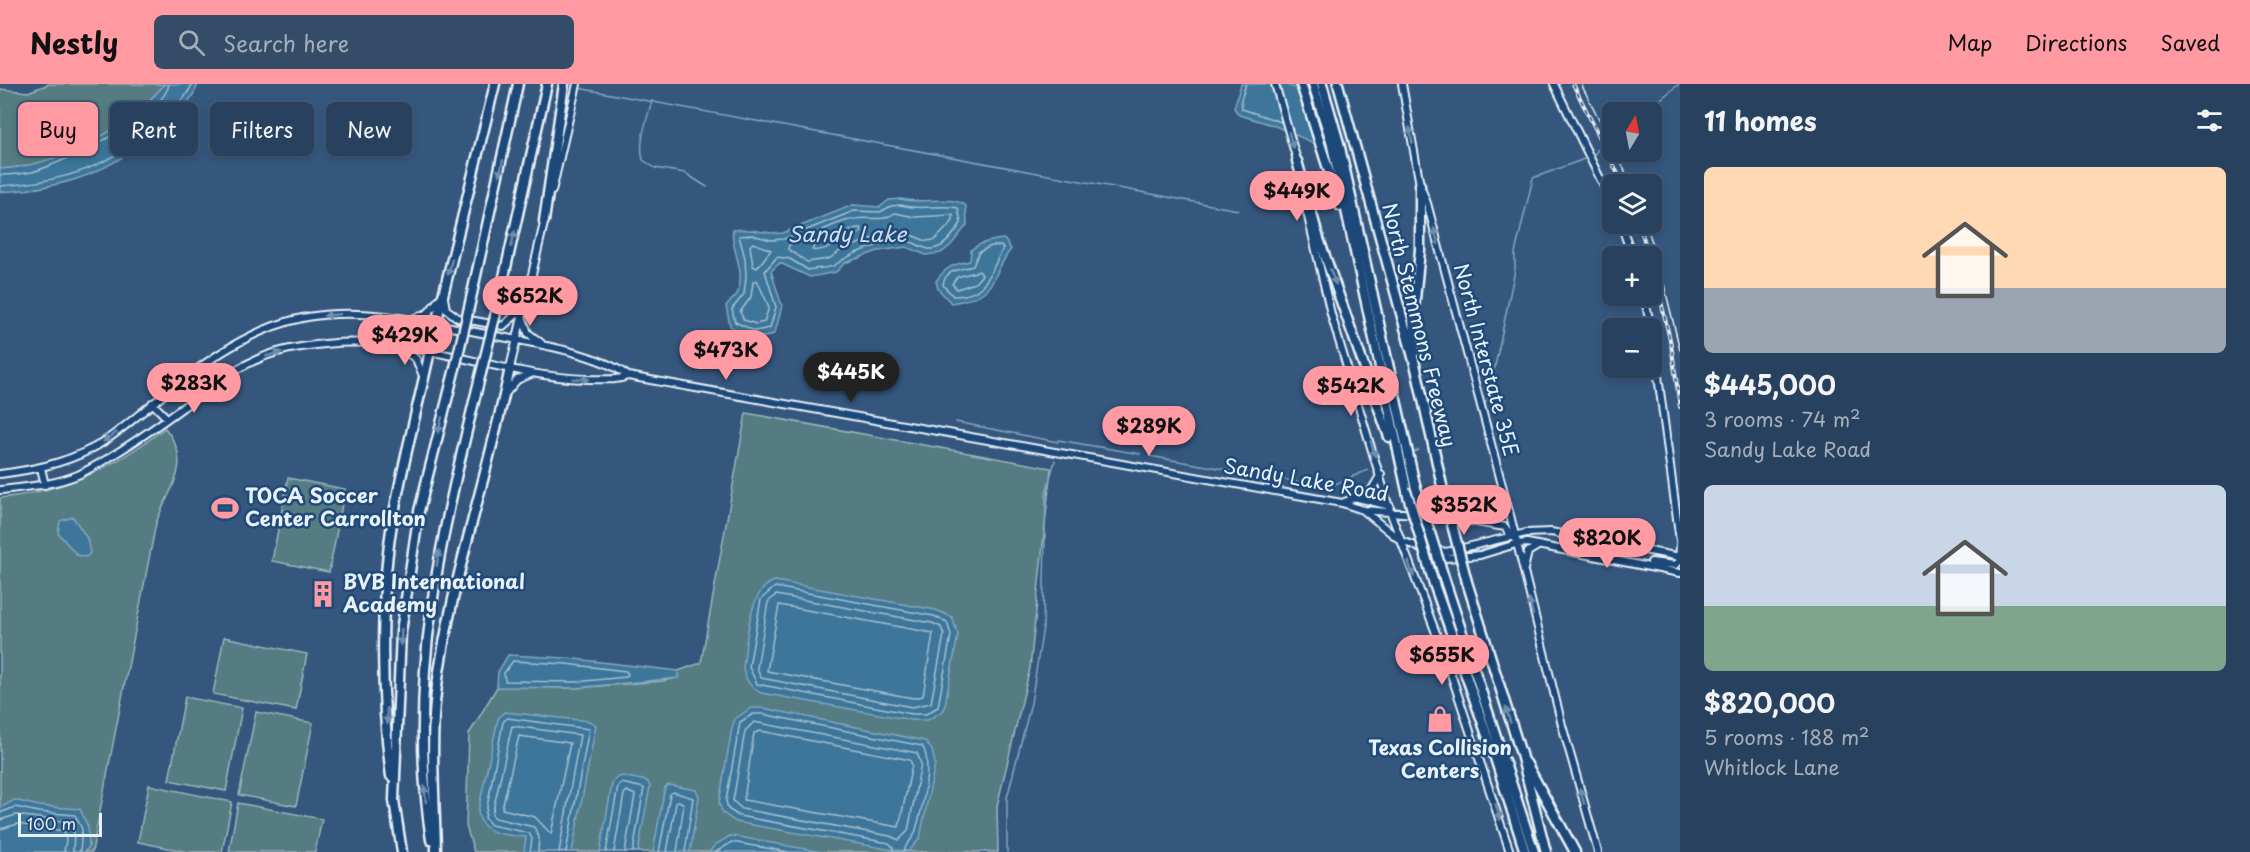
<!DOCTYPE html>
<meta charset="utf-8">
<style>
body{margin:0;font-family:"Playpen Sans",sans-serif;background:#344c67;color:#f1f3f6;height:100vh;display:flex;flex-direction:column;font-size:22px;white-space:nowrap}
*{box-sizing:border-box;margin:0}
p{font-size:20px;color:#a5afbc}
.icon{flex:none;width:33px;height:33px;fill:none;stroke:currentColor;stroke-width:2;stroke-linecap:round;stroke-linejoin:round}
.map{position:relative;flex:1;overflow:hidden}
.panel{display:flex;flex-direction:column;background:#28415e;width:570px}
.panel>*{flex:none}
.hud{position:absolute;left:18px;top:18px;width:570px;height:54px;display:flex;gap:12px}
.needle{width:39px;rotate:10deg}
.controls{position:absolute;left:1602px;top:18px;display:grid;gap:12px}
.controls a{display:grid;place-items:center;width:60px;height:60px;border-radius:9px;background:#28415e;box-shadow:0 3px 9px #0003,0 0 0 2px #445a73;font-size:30px}
.scale{position:absolute;left:18px;bottom:15px;width:84px;box-sizing:border-box;padding-left:6px;border:3px solid #e8f1f8;border-top:0;font-size:16px;line-height:21px;white-space:nowrap;color:#e8f1f8;-webkit-text-stroke:4px #1f4a7a;paint-order:stroke}
.price{position:absolute;translate:-50% -51px;padding:0 14px;border-radius:21px;background:#ff9aa2;color:#111;font-size:20px;line-height:39px;filter:drop-shadow(0 2px 3px #0008)}
.price::after{content:'';position:absolute;left:50%;top:36px;width:18px;height:14px;margin-left:-9px;background:inherit;clip-path:polygon(0 0,100% 0,50% 100%)}
.price.selected{background:#222;color:#fff}
ul{padding:0;list-style:none}
li{display:grid;align-content:center;gap:12px;height:318px;padding:0 24px}
li span{display:grid;place-items:center;height:186px;border-radius:9px;color:#555}
li>.icon{margin-inline-start:auto}
span .icon{width:108px;height:108px;fill:#fffc;stroke-width:1}
li b{font-size:26px}
h2{display:flex;justify-content:space-between;align-items:center;height:72px;padding:0 24px;font-size:26px}
.chip{padding:0 21px;border-radius:9px;background:#28415e;box-shadow:0 3px 9px #0003,0 0 0 2px #445a73;font-size:21px;line-height:54px}
.chip.selected{background:#ff9aa2;color:#111}
header{display:flex;align-items:center;gap:36px;box-sizing:border-box;height:84px;padding:0 30px;background:#ff9aa2;color:#111}
header strong{font-size:28px}
nav{display:flex;gap:33px;margin-inline-start:auto;font-size:21px}
.search{width:420px;height:54px;background:#344c67;display:flex;align-items:center;gap:15px;box-sizing:border-box;padding:0 21px;border-radius:9px;color:#a5afbc;font-size:22px}
main{display:flex;flex:1;min-height:0}
.map>svg:first-child{display:block}
</style>
<header>
<strong>Nestly</strong>
<div class="search"><svg class="icon" aria-label="search" viewBox="0 0 24 24"><circle cx="10" cy="10" r="6"/><path d="M15 15l6 6"/></svg>Search here</div>
<nav><a>Map</a><a>Directions</a><a>Saved</a></nav>
</header>
<main>
<div class="map">
<svg width="1680" height="768" viewBox="0 0 1680 768">
<rect width="100%" height="100%" fill="#35577e"/>
<filter id="ink" filterUnits="userSpaceOnUse"><feTurbulence type="fractalNoise" baseFrequency=".0167" numOctaves="2"/><feDisplacementMap in="SourceGraphic" scale="12" xChannelSelector="R" yChannelSelector="G"/><feConvolveMatrix kernelMatrix="1 2 1 2 8 2 1 2 1" color-interpolation-filters="sRGB"/></filter>
<g filter="url(#ink)">
<path fill="#547b82" stroke="#9eb6bd" stroke-width="1.5" d="M49,0h116c-41,47 -103,81 -165,85v-80l28,3z
M746,329l305,55 -21,200 -33,138 1,46h-524l-8,-26 3,-92 28,-47 78,1 88,-7 14,-3 1,-7 23,-8z
M165,344c30,37 4,59 -9,95l-64,329h-92v-354c65,-7 114,-30 165,-70z
M288,394l57,11 -16,83 -57,-11z
M224,553l83,17 -11,56 -83,-16z
M185,613l57,11 -16,83 -57,-11z
M256,628l57,11 -17,83 -57,-11z
M149,701l83,17 -10,50h-34l-50,-10z
M238,719l84,16 -7,33h-86z"/>
<path fill="#3e769a" stroke="#82a7c0" stroke-width="1.5" d="M165,0h33c-6,18 -21,30 -35,42 -51,46 -94,62 -163,66v-23c62,-4 124,-38 165,-85z
M1241,0h43l36,13 11,47 -13,1 -45,-20 -34,-10 -5,-7z
M901,115c21,6 50,-5 65,7l1,19 -16,20 -10,8 -15,2 -20,-8 -28,4 -33,12 -9,9 -26,5 -30,-14 -9,8 11,35 -7,27c-15,9 -32,3 -45,-7l-4,-20c3,-5 10,-8 12,-14 8,-24 -9,-47 -5,-62 17,-3 33,5 50,3l70,-28 27,2 9,-7z
M1004,155l7,10c-23,31 -12,47 -60,54l-13,-14 -2,-8c10,-14 17,-17 34,-20l1,-11c9,-8 21,-10 33,-11z
M73,433l14,21 3,15 -4,4 -9,-2 -19,-22 2,-12z
M775,497l161,29 16,7 6,18 -14,75 -16,10h-16l-151,-27c-11,-6 -16,-13 -18,-26 4,-24 5,-79 32,-86z
M508,571l58,3 112,13v7l-103,10 -78,-1 1,-15z
M751,624h12l162,33 7,9 3,14 -15,74 -11,13 -16,-1 -157,-28 -13,-9 -4,-10 13,-75 3,-9z
M504,628l85,9 7,4 -24,127h-48l2,-15c-21,-2 -46,-2 -48,-26l20,-92z
M622,692l25,5 3,5 -12,66h-38l12,-68 4,-6z
M669,701l27,5 3,6 -9,56h-37l12,-65z
M14,716l25,6 41,3 8,18 1,20 -5,5h-84v-44z
M730,752l9,1 83,15h-113l6,-7z"/>
<g fill="none" stroke-linecap="round" stroke-linejoin="round">
<path stroke="#a4c0d2" stroke-width="1.5" d="M1246,0l-5,16 1,9 39,13
M0,91c11,0 22,-1 32,-3 29,-8 133,-57 137,-88
M0,102c68,-5 108,-18 159,-64 12,-11 27,-22 33,-38
M901,121c19,6 38,-1 57,3l3,15c-5,8 -13,20 -22,24 -15,7 -22,-7 -35,-6 -25,2 -49,10 -69,24 -6,4 -19,3 -27,5l-18,-11 -13,-2 -12,14 11,36 -6,21 -15,3 -20,-9 -3,-13 12,-15 2,-17 -1,-19 -6,-22 13,-1 19,5 13,-1 70,-28 26,1 11,-6z
M895,129l20,4 38,-2v6l-18,19 -9,1 -20,-8 -30,4 -36,14 -11,8 -22,3 -19,-13 1,-4c21,-7 44,-23 66,-26 15,-3 26,4 40,-6z
M856,144h5l1,4c-9,6 -41,21 -50,18l2,-4z
M753,159l18,7 -14,18 -4,-2 -3,-20z
M991,162h10l2,3c-14,23 -15,48 -50,47l-10,-11c2,-16 17,-15 30,-19l6,-14z
M979,187l3,4 -7,8 -18,6 -5,-5 5,-7z
M757,196l12,27 -5,15 -8,2 -12,-4 -4,-8 11,-15 2,-15z
M775,503l159,29 13,6 4,13 -13,72 -12,7h-14l-155,-30 -8,-17 12,-68z
M776,511l156,28 9,4 3,8 -13,68 -19,4 -151,-29 -4,-10 11,-66z
M779,521l154,28 -10,63 -10,2 -146,-27z
M513,577l53,3 60,7 2,3 -2,3 -51,5 -70,-1 -1,-8z
M754,638l163,31 4,11 -13,67 -9,9 -9,-4 -148,-27 -9,-8 12,-70z
M761,647l149,29 2,5 -13,62 -155,-27 10,-67z
M519,652l51,7 -19,91 -16,-17 -33,-8z
M0,729l15,-6 24,5 36,3 7,14 -2,23
M0,736l16,-5 54,7 4,9 -1,21
M0,745l18,-5 46,7 2,9 -2,12
M530,768l2,-13 -3,-6 -38,-8 -6,-7 18,-96 4,-4 82,11 -23,123
M538,768l1,-15 -5,-10 -39,-9 -3,-3 20,-89 68,9 -21,117
M606,768l12,-66 3,-3 23,5 -11,64
M614,768l10,-58 3,-3 8,4 -10,57
M659,768l11,-58 3,-2 20,6 -8,54
M667,768l9,-49 3,-2 5,3 -7,48
M716,768l16,-10 56,10
M894,768l-1,-5 -4,-4 -150,-27 -11,-7 -2,-8 14,-79 13,-8h9l160,32c12,15 -1,68 -7,87 -2,7 -10,10 -11,19"/>
<path stroke="#82a7c0" stroke-width="1.5" d="M578,4l660,122
M652,17c-5,18 -14,41 -9,59l12,8 30,5 22,14
M1645,28l34,-28
M1607,57l5,-4
M1594,71l4,-6
M1485,319l3,-3 27,-130v-17l18,-75 54,-20
M956,338l102,20
M1058,356l82,14
M1415,368l4,-2
M1149,372l179,31 40,-17
M1007,768v-54l24,-95 12,-76 3,-134 9,-33"/>
<defs>
<path id="secondary" d="M1275,0l23,80
M1402,0l18,101 7,18 83,312 52,210 36,127
M1554,0l58,119
M552,107l25,-107
M1305,120l26,110 60,200 57,151 62,187
M1621,140l11,32
M1644,212l7,32
M444,214l2,11 12,9 45,8 16,-14
M522,232l6,17 13,10
M415,234l13,-5 13,-16
M1652,247l28,210
M399,263l17,12 8,19
M430,267l6,-27
M510,284l35,-149
M506,309l11,-13 14,-6
M152,319l15,15
M41,384l4,17
M0,390c31,-4 63,-10 91,-25 22,-11 40,-29 59,-43 44,-36 94,-76 152,-88 62,-12 123,4 184,16 39,8 112,18 142,42l714,127 21,7 78,6 64,11 7,10
M0,406c26,-3 55,-5 80,-16 41,-21 80,-50 117,-77 21,-15 42,-31 66,-40 19,-8 41,-11 62,-13 90,-10 174,33 263,35 14,0 28,2 40,-3
M1358,414l32,8
M1342,419l29,-12 10,-17
M1363,426l38,31 15,5 19,13 45,-4 36,-11 11,-1 153,30
M1420,463l26,5 80,-19 25,-1 129,25
M1651,478l24,3 4,-3 1,-18
M1524,485l4,-17 10,-6"/>
<path id="highway" d="M1301,0l39,122
M1313,0l18,57 77,355
M1322,0l17,59 76,342
M1338,0l78,284 27,122
M1297,77l22,78 70,198
M544,137l20,-137
M468,228l50,-228
M495,233l52,-233
M436,240l59,-240
M1415,268l-2,-33 7,-69v-65
M1467,498l54,172 25,98
M1434,500l61,174 30,94
M1446,500l88,268
M1526,679l49,89
M391,692c-10,-74 -11,-173 0,-246 10,-61 26,-119 39,-179
M431,756c-25,-165 11,-308 50,-467
M402,768l-8,-52 7,-168 18,-121 36,-143
M436,768c-1,-53 -6,-107 0,-159 14,-110 52,-217 74,-325"/>
</defs>
<use href="#secondary" stroke="#e8f1f8" stroke-width="10"/>
<use href="#highway" stroke="#e8f1f8" stroke-width="13"/>
<use href="#secondary" stroke="#1f4a7a" stroke-width="6"/>
<use href="#highway" stroke="#1f4a7a" stroke-width="8"/>
<path stroke="#e8f1f8" stroke-width="1.5" d="M1581,0l31,60
M1616,68l15,32
M1646,140l12,36 22,90"/>
<defs>
<path id="rail" d="M1573,0l50,100
M1639,140l10,32
M1652,179l19,81 9,63"/>
</defs>
<use href="#rail" stroke="#e8f1f8" stroke-width="4"/>
<use href="#rail" stroke="#1f4a7a" stroke-width="1.5" stroke-dasharray="4.5" stroke-linecap="butt"/>
<defs>
<path id="highway-bridge" d="M455,284l13,-56
M481,289l14,-56
M1415,401l31,99
M1443,406l24,92
M1408,412l26,88"/>
</defs>
<use href="#highway-bridge" stroke="#e8f1f8" stroke-width="13" stroke-linecap="butt"/>
<use href="#highway-bridge" stroke="#1f4a7a" stroke-width="8"/>
</g>
<defs><path id="oneway-solid" d="M-6-.8H1V-3.2L6.5 0L1 3.2V.8H-6Z" transform="scale(1.5)"/></defs>
<g fill="#6f8dac">
<use href="#oneway-solid" transform="translate(1411 51) rotate(-100)"/>
<use href="#oneway-solid" transform="translate(1291 56) rotate(74)"/>
<use href="#oneway-solid" transform="translate(501 84) rotate(103)"/>
<use href="#oneway-solid" transform="translate(1436 152) rotate(-105)"/>
<use href="#oneway-solid" transform="translate(513 155) rotate(-77)"/>
<use href="#oneway-solid" transform="translate(450 183) rotate(104)"/>
<use href="#oneway-solid" transform="translate(1333 193) rotate(69)"/>
<use href="#oneway-solid" transform="translate(332 231) rotate(174)"/>
<use href="#oneway-solid" transform="translate(274 270) rotate(-16)"/>
<use href="#oneway-solid" transform="translate(581 295) rotate(1)"/>
<use href="#oneway-solid" transform="translate(440 341) rotate(104)"/>
<use href="#oneway-solid" transform="translate(110 353) rotate(146)"/>
<use href="#oneway-solid" transform="translate(1373 365) rotate(73)"/>
<use href="#oneway-solid" transform="translate(438 474) rotate(-81)"/>
<use href="#oneway-solid" transform="translate(1411 485) rotate(71)"/>
<use href="#oneway-solid" transform="translate(1531 523) rotate(-104)"/>
<use href="#oneway-solid" transform="translate(401 553) rotate(94)"/>
<use href="#oneway-solid" transform="translate(1508 631) rotate(-108)"/>
<use href="#oneway-solid" transform="translate(387 632) rotate(88)"/>
<use href="#oneway-solid" transform="translate(425 710) rotate(-96)"/>
<use href="#oneway-solid" transform="translate(1582 712) rotate(-106)"/>
<use href="#oneway-solid" transform="translate(1498 728) rotate(73)"/>
</g>
</g>
<defs>
<symbol id="stadium-bare" viewBox="-9 -9 18 18"><path d="M0-5a6.5 5 0 1 0 0 10a6.5 5 0 1 0 0-10ZM-3.5-1.8h7v3.6h-7Z" fill="#ff9aa2" stroke="#1f4a7a" stroke-width="2.5" paint-order="stroke"/></symbol>
<symbol id="building-bare" viewBox="-9 -9 18 18"><path d="M-4-6H4V6H1V3H-1V6H-4ZM-2.5-4.3h1.7v1.8h-1.7ZM.8-4.3h1.7v1.8H.8ZM-2.5-1h1.7V.8h-1.7ZM.8-1h1.7V.8H.8Z" fill="#ff9aa2" stroke="#1f4a7a" stroke-width="2.5" paint-order="stroke"/></symbol>
<symbol id="shop-bare" viewBox="-9 -9 18 18"><path d="M-5-2.5h2.3a2.7 3.5 0 0 1 5.4 0H5L5.5 6h-11ZM-1.5-2.5h3a1.5 2.3 0 0 0-3 0Z" fill="#ff9aa2" stroke="#1f4a7a" stroke-width="2.5" paint-order="stroke"/></symbol>
</defs>
<g fill-rule="evenodd">
<use href="#stadium-bare" x="206" y="405" width="38" height="38"/>
<use href="#building-bare" x="304" y="491" width="38" height="38"/>
<use href="#shop-bare" x="1421" y="616" width="38" height="38"/>
</g>
<g text-anchor="middle" stroke-width="5" stroke-linejoin="round" paint-order="stroke">
<g font-size="20" fill="#e8f1f8" stroke="#1f4a7a">
<text transform="translate(1419 241) rotate(76)" y="7">North Stemmons Freeway</text>
<text transform="translate(1486 276) rotate(75)" y="7">North Interstate 35E</text>
<text transform="translate(1306 396) rotate(10)" y="7">Sandy Lake Road</text>
</g>
<g font-size="20" font-weight="bold" fill="#e8f1f8" stroke="#1f4a7a" text-anchor="start">
<text x="245" y="419">TOCA Soccer<tspan x="245" dy="23">Center Carrollton</tspan></text>
<text x="343" y="505">BVB International<tspan x="343" dy="23">Academy</tspan></text>
<text x="1440" y="671" text-anchor="middle">Texas Collision<tspan x="1440" dy="23">Centers</tspan></text>
</g>
<g font-size="21" font-style="italic" fill="#cedfea" stroke="#1f4a7a">
<text x="847" y="158">Sandy Lake</text>
</g>
</g>
</svg>
<div class="controls">
<a><svg class="needle" viewBox="-14 -14 28 28"><path d="M0-13l5 13h-10z" fill="#e53935"/><path d="M0 13l5-13h-10z" fill="#a5afbc"/></svg></a>
<a><svg class="icon" aria-label="layers" viewBox="0 0 24 24"><path d="M12 4l9 5-9 5-9-5zM3 14l9 5 9-5"/></svg></a>
<a>+</a>
<a>−</a>
</div>
<div class="scale">100 m</div>
<b class="price" style="left:1297px;top:138px">$449K</b>
<b class="price" style="left:530px;top:243px">$652K</b>
<b class="price" style="left:405px;top:282px">$429K</b>
<b class="price" style="left:726px;top:297px">$473K</b>
<b class="price selected" style="left:851px;top:319px">$445K</b>
<b class="price" style="left:194px;top:330px">$283K</b>
<b class="price" style="left:1351px;top:333px">$542K</b>
<b class="price" style="left:1149px;top:373px">$289K</b>
<b class="price" style="left:1464px;top:452px">$352K</b>
<b class="price" style="left:1607px;top:485px">$820K</b>
<b class="price" style="left:1442px;top:602px">$655K</b>
<div class="hud">
<a class="chip selected">Buy</a>
<a class="chip">Rent</a>
<a class="chip">Filters</a>
<a class="chip">New</a>
</div>
</div>
<section class="panel">
<h2>11 homes<svg class="icon" aria-label="filters" viewBox="0 0 24 24"><path d="M4 7h16M4 17h16"/><circle cx="9" cy="7" r="2"/><circle cx="15" cy="17" r="2"/></svg></h2>
<ul>
<li><span style="background:linear-gradient(#ffd9b3 65%,#9aa5b1 0)"><svg class="icon" aria-label="home" viewBox="0 0 24 24"><path d="M3 11l9-7 9 7M6 9v11h12V9"/></svg></span><div><b>$445,000</b><p>3 rooms · 74 m²</p><p>Sandy Lake Road</p></div></li>
<li><span style="background:linear-gradient(#c9d6e8 65%,#7fa58c 0)"><svg class="icon" aria-label="home" viewBox="0 0 24 24"><path d="M3 11l9-7 9 7M6 9v11h12V9"/></svg></span><div><b>$820,000</b><p>5 rooms · 188 m²</p><p>Whitlock Lane</p></div></li>
</ul>
</section>
</main>
